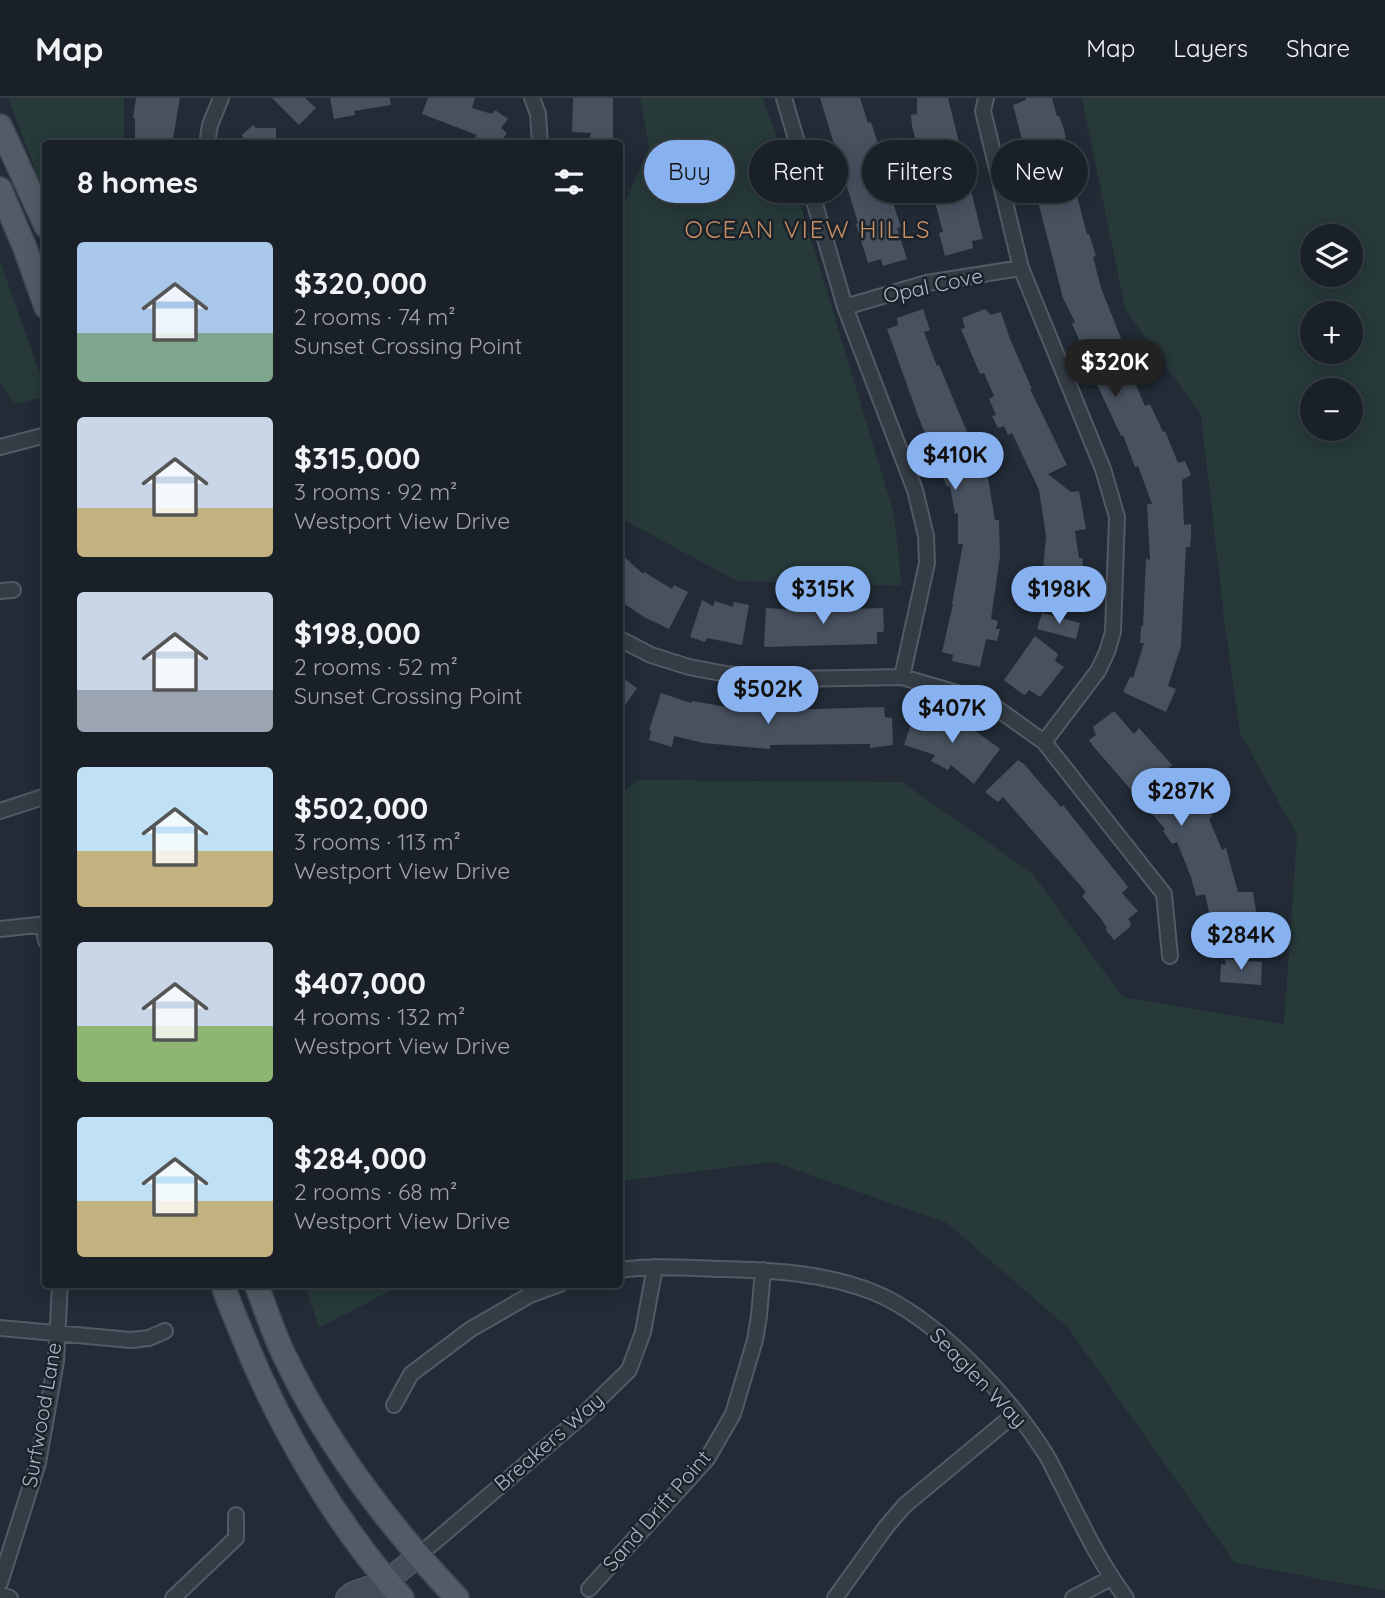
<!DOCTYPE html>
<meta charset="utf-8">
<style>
body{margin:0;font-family:Quicksand,sans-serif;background:#232830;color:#f1f3f6;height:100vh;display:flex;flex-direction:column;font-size:26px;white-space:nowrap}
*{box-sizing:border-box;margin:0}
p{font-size:23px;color:#9fa3a8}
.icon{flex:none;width:38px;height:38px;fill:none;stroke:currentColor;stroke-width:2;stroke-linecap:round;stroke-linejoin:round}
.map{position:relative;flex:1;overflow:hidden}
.sheet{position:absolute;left:42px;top:42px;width:581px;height:1148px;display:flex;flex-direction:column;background:#1a2028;border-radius:7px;box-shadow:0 4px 18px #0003,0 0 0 2px #383e45}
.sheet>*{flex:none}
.guide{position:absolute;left:644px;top:42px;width:635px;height:63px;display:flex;gap:14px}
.buttons{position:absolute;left:1300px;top:126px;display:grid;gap:14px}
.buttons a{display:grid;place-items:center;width:63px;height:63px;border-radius:50%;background:#1a2028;box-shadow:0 4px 18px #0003,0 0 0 2px #383e45;font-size:35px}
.price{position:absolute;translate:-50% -60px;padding:0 16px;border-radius:24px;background:#88b2ef;color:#111;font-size:23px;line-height:46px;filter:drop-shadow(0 2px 4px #0008)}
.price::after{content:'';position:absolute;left:50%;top:42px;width:21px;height:16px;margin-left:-10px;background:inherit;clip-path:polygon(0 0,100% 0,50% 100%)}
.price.selected{background:#222;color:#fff}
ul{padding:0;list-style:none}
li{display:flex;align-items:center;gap:21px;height:175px;padding:0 35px}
li span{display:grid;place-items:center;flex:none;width:196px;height:140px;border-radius:7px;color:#555}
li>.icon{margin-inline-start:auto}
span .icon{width:84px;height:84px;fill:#fffc;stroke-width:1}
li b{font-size:30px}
h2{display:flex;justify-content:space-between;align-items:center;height:84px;padding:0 35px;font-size:30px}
.pill{padding:0 24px;border-radius:32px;background:#1a2028;box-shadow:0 4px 18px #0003,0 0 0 2px #383e45;font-size:24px;line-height:63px}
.pill.selected{background:#88b2ef;color:#111}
header{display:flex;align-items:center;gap:42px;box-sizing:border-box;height:98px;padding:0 35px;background:#1a2028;border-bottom:2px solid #383e45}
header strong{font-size:33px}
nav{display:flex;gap:38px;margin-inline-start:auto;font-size:24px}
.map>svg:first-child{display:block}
</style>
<header>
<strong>Map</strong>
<nav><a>Map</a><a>Layers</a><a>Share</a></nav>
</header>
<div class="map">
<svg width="1385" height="1500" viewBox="0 0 1385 1500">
<rect width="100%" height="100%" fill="#222b36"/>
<path fill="#273939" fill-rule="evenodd" d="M8,0h116v45l-78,1 -1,51z
M640,0h123l42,121 89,295 8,72 -165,-5 -117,-63v-304l29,-67z
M1082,0h303v1493l-150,-28 -167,-235 -121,-105 -174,-61 -153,19v-385l17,-16 265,2 130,91 91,124 161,27 13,-189 -57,-102 -15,-107 -24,-211 -76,-106zM1312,138h39v39h-39zM1312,215h39v39h-39zM1351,292v39h-39v-39z
M0,163l45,127v9l-31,7 -14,-22z
M305,1187v-1l96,1 -82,43z"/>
<path fill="#48525f" d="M136,0h44l-8,46h-37v-25l-2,-1z
M272,0h33l11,10 -17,17z
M330,0h60l1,7 -37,6 1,4 -21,4z
M428,0h47l-3,10 20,6 3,-4 13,9 -7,9 6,5 -8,11h-29l7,-9 -55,-21z
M573,0h40v46h-25l3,-11 -19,-1z
M820,0h40l8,25 3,-1 13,40 -4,1 21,64 -4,1 10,31 -24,7 -2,-7 -13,4 -12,-39 2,-1z
M917,0h31l35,141 -11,2 1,7 -28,8 -6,-23 4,-1 -17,-64 -3,1 -11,-43 -1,-11 6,-1z
M1026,0h26l5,18h2l4,10 3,12 -4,1 25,95h2l7,22 -3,1 8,31 23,58 -3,1 14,27 -3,2 13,30 5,-2 13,28 2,-1 13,32 7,-2 6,14 -9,5 2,45 7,-1v12l-1,11h-4l-5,99 -13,40 8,3 -10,23 -43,-20 7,-15 3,1 11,-35h-4l1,-17h2l3,-67 4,1 -3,-56h5l-14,-38 -3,1 -12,-32 -2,1 -28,-60 2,-1 -23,-51 3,-2 -12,-24 -50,-193 13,-5z
M253,27l3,3h20v16h-32l-2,-9z
M923,211l7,21 -6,2 13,34 2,-1 36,86 6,10 7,17 7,42h4l1,36 -9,63 7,2 -2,8h4l-3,12 -11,-2 -6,28 -28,-6 1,-6 -11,-3 11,-48h-1l11,-60h-5v-31l-3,1 -5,-28 -3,1 -29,-71 -31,-87 11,-4 -1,-7z
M985,211l6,6 10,-3 9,27 22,50h-2l37,76 -19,9 23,18 8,-1 7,38 -11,2 4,27h4l-2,45 -36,-2 2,-11h-6l5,-54 -7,-46 -27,-57 -4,2 -4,-9 -6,2 -6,-12 4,-1 -7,-16 5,-3 -10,-23 -4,1 -19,-45 4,-1 -3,-10z
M620,455l23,21 1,-2 28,17 2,-4 14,7 -19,37 -25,-12 -24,-16z
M702,502l11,6 2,-5 18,6 1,-5 15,3 -7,40 -35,-7 -2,4 -15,-5z
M829,503h18v5h3v3l33,-1 1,21 -1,3h-6v12l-113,3 2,-39 31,2v-4h32z
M1042,515l38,10 -4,16 -39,-10z
M1035,538l23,18 -3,7 9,6 -24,30 -11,-7 -4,5 -4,-2 -17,-13z
M620,578l17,12 -17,24z
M661,595l30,10 2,-2 56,10 135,-4 1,10 7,1 1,27 -23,3v-4l-100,1v4l-67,-6 -29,-7 -2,11 -23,-7 2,-9 -2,-1z
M1114,613l20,23 5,-6 33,37 -6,5 30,34 6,-4 11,16 -4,3 13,31 4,-2 12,44h15l8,51 -38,7 -5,-28 -7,-1 -6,-27 -9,2 -5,-19 -14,-35 -5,2 -9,-13 2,-2 -72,-83 -4,-6 7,-5 -3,-8z
M924,614l31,11 1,-2 6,3 1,-2 37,27 -26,35 -23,-19 -3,5 -17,-9 4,-6 -31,-10 7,-21h7z
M1018,662l6,4 37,43 2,-2 65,82 -6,6 16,18 -10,8 3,4 -1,4 -16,13 -9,-11 2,-1 -5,-8 -20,-24 4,-4 -83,-95 -5,5 -13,-10z
M1225,861l37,3 -1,23 -41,-3 1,-18 5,1z"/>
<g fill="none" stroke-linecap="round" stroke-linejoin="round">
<defs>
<path id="street" d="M532,0l6,16 2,30
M784,0l61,209 70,183 11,46 1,27 -25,114
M986,0l-3,13 38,157 82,201 14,48 -4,115 -6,20 -9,19 -54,71
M207,46l3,-19 11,-27
M845,209l82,-24 94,-15
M0,349l46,-12
M0,493l13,-1
M620,541l31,16 38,12 37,7 64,5 112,-2 86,25 56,40 120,152 6,62
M0,713l46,-15
M43,826l3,17
M0,831l46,-5
M620,1172c33,-5 67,-2 101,-1 50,1 104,4 152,23 62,25 134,102 170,158 8,11 13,25 20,37 19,38 38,78 63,111
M0,1230l131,12 18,-2 16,-7
M394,1307l17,-31 60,-45 59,-34 30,-11
M418,1458l163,-139 48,-47 14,-38 12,-65
M0,1485l38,-120 18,-102 4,-77
M589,1491l118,-130 26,-45 22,-74 4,-24 4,-46
M0,1496l10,4
M173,1500l63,-60v-23
M835,1500l51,-71 19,-22 111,-92
M1073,1500l38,-20"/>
<path id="secondary" d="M347,1500l6,-5 34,-12
M374,1500l13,-17 31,-25"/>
<path id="primary" d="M0,28l46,100
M0,91l25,59 21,59
M223,1186c5,19 14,37 21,55 37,91 92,185 158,259
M256,1186c10,25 18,52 30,75 43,89 104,168 171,239"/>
</defs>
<use href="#street" stroke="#525a64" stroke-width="18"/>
<use href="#secondary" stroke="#525a64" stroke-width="24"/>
<use href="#primary" stroke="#3e4650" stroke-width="26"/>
<use href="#street" stroke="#353c46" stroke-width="14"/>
<use href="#secondary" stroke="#434c59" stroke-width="21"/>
<use href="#primary" stroke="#535b66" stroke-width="23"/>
</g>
<g text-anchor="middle" stroke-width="5" stroke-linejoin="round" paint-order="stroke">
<g font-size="21" fill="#afb7c3" stroke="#1a222b">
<text transform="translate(933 188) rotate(-12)" y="7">Opal Cove</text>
<text transform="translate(978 1280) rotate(46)" y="7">Seaglen Way</text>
<text transform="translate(42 1317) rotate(-80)" y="7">Surfwood Lane</text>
<text transform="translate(549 1344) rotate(-41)" y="7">Breakers Way</text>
<text transform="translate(657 1413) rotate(-49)" y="7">Sand Drift Point</text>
</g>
<g font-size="24" letter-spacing="2" fill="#ca8e63" stroke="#1a222b">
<text x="808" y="140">OCEAN VIEW HILLS</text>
</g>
</g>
</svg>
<div class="buttons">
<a><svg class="icon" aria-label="layers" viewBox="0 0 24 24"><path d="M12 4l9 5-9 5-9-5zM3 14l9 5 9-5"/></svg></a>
<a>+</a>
<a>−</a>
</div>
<b class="price selected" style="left:1115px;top:301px">$320K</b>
<b class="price" style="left:955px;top:394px">$410K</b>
<b class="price" style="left:823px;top:528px">$315K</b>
<b class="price" style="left:1059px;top:528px">$198K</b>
<b class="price" style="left:768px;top:628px">$502K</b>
<b class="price" style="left:952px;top:647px">$407K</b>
<b class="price" style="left:1181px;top:730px">$287K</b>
<b class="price" style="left:1241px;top:874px">$284K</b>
<div class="guide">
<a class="pill selected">Buy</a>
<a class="pill">Rent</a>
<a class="pill">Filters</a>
<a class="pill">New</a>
</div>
<section class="sheet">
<h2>8 homes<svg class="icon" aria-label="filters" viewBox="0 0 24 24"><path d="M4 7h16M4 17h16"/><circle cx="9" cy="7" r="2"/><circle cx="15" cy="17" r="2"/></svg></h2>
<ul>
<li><span style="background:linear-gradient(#a9c7e8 65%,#7fa58c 0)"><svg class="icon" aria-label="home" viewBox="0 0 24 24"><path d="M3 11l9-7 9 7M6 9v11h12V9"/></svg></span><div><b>$320,000</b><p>2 rooms · 74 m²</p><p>Sunset Crossing Point</p></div></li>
<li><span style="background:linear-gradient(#c9d6e8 65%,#c2b280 0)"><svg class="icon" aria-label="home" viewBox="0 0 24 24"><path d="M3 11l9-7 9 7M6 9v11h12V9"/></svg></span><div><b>$315,000</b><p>3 rooms · 92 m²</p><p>Westport View Drive</p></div></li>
<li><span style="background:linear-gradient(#c9d6e8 70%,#9aa5b1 0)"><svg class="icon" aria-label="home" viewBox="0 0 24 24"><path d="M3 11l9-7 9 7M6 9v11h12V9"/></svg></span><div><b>$198,000</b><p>2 rooms · 52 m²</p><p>Sunset Crossing Point</p></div></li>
<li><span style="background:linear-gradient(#bfe0f5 60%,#c2b280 0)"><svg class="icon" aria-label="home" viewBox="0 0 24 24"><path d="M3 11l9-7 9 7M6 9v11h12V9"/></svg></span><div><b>$502,000</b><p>3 rooms · 113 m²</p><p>Westport View Drive</p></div></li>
<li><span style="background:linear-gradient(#c9d6e8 60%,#8fb573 0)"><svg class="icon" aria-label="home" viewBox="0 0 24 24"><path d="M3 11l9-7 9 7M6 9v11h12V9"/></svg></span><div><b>$407,000</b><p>4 rooms · 132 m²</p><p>Westport View Drive</p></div></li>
<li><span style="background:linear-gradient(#bfe0f5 60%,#c2b280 0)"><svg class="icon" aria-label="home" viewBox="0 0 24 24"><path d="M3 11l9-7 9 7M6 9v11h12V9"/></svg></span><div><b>$284,000</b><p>2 rooms · 68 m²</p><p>Westport View Drive</p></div></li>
</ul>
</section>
</div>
